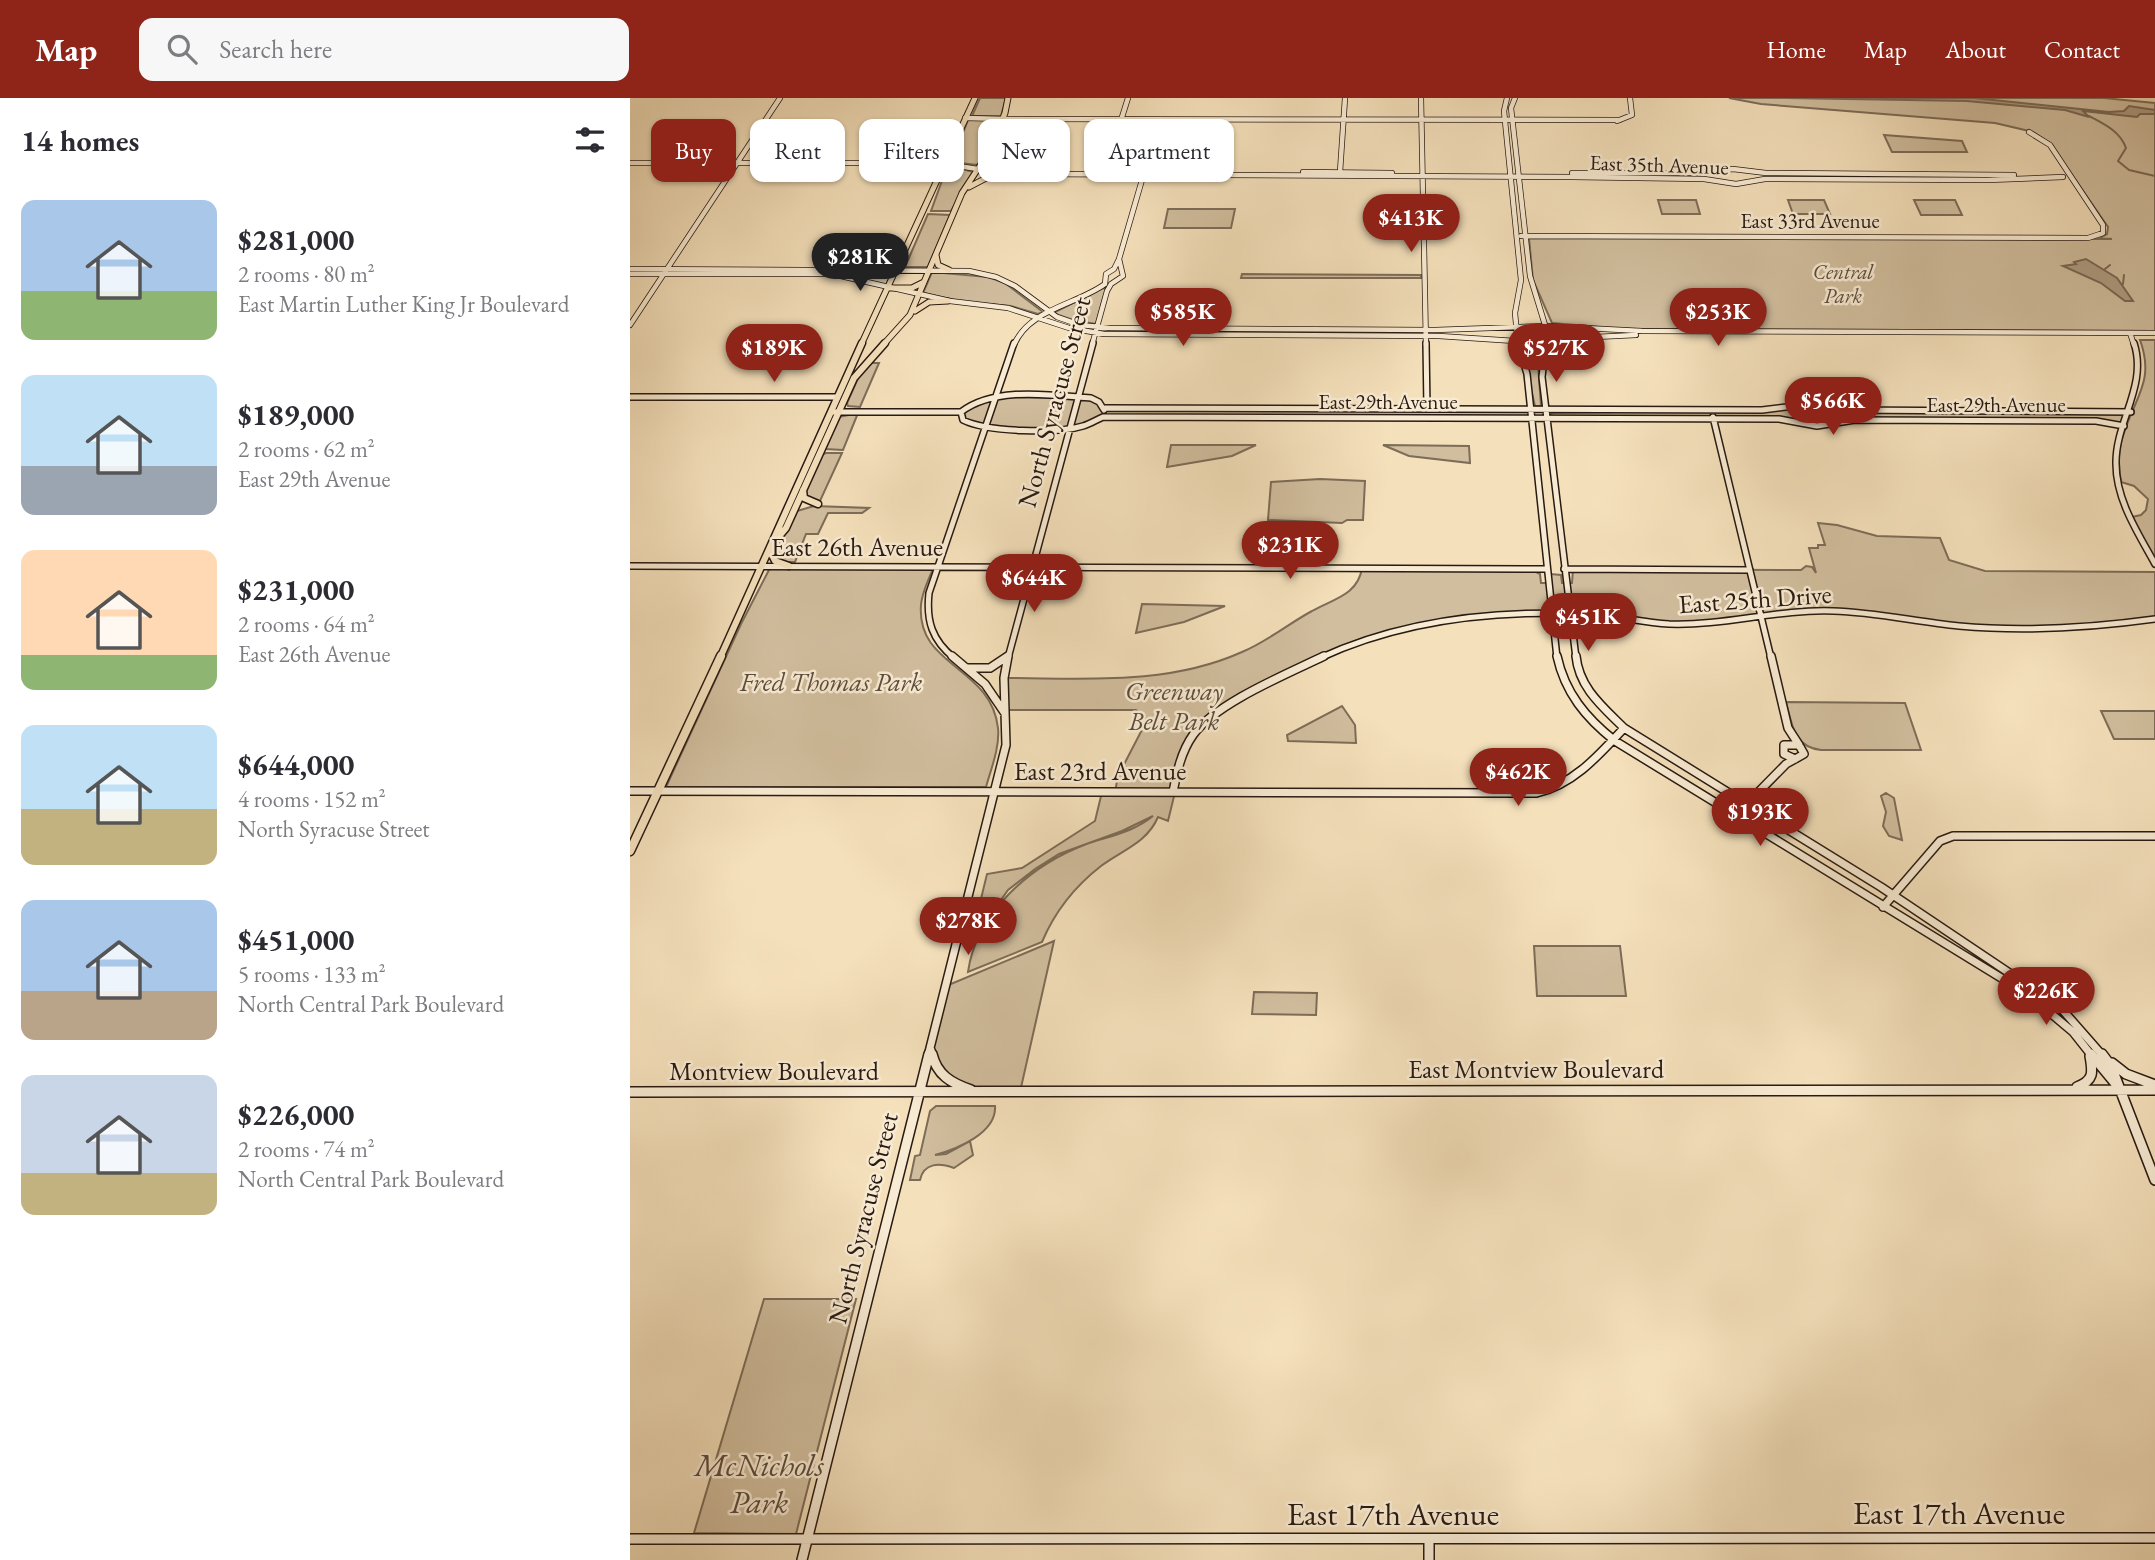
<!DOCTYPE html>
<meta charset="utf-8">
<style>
body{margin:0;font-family:"EB Garamond",serif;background:#f7f7f7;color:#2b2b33;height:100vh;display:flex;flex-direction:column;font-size:26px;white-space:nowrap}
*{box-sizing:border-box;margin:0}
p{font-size:23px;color:#7c7c81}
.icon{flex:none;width:38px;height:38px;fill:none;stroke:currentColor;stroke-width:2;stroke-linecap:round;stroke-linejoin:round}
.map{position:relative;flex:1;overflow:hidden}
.drawer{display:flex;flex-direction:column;background:#fff;width:630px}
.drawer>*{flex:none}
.hud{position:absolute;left:21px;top:21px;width:665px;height:63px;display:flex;gap:14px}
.price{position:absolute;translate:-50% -60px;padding:0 16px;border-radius:24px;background:#8f2418;color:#fff;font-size:23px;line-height:46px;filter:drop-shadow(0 2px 4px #0008)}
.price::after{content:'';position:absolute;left:50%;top:42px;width:21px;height:16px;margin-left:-10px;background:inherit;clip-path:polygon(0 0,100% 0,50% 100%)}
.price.current{background:#222;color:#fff}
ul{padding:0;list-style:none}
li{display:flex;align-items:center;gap:21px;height:175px;padding:0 21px}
li span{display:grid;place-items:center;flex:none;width:196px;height:140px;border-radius:14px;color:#555}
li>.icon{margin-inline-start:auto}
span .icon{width:84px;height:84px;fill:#fffc;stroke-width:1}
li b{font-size:30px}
h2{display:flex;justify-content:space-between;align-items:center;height:84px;padding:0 21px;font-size:30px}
.pill{padding:0 24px;border-radius:14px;background:#fff;box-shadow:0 2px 5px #0004;font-size:24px;line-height:63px}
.pill.current{background:#8f2418;color:#fff}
header{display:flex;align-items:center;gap:42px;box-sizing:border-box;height:98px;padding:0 35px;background:#8f2418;color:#fff}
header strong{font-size:33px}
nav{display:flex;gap:38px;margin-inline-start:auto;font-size:24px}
.search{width:490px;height:63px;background:#f7f7f7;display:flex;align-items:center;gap:18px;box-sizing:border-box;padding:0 24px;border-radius:14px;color:#7c7c81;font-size:26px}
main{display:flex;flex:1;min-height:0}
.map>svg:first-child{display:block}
</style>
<header>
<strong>Map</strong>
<div class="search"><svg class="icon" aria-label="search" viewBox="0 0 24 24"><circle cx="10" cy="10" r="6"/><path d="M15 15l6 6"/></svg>Search here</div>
<nav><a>Home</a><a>Map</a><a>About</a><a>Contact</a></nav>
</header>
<main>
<section class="drawer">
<h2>14 homes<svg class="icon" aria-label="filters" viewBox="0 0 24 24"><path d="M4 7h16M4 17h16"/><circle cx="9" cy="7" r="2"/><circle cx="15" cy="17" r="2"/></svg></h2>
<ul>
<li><span style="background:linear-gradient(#a9c7e8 65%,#8fb573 0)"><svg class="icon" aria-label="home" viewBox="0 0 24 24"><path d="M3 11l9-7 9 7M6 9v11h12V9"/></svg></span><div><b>$281,000</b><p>2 rooms · 80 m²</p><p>East Martin Luther King Jr Boulevard</p></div></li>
<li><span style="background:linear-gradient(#bfe0f5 65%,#9aa5b1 0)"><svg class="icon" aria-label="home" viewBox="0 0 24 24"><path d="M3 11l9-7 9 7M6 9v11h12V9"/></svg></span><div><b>$189,000</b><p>2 rooms · 62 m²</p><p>East 29th Avenue</p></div></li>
<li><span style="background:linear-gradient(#ffd9b3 75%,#8fb573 0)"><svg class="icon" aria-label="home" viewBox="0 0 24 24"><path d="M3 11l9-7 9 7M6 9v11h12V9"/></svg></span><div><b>$231,000</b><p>2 rooms · 64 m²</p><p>East 26th Avenue</p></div></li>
<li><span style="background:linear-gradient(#bfe0f5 60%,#c2b280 0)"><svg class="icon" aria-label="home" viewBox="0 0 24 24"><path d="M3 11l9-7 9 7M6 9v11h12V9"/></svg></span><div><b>$644,000</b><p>4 rooms · 152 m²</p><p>North Syracuse Street</p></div></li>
<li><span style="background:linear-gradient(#a9c7e8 65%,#b9a48a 0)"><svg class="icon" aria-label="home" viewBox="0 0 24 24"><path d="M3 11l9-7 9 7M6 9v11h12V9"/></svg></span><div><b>$451,000</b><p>5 rooms · 133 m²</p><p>North Central Park Boulevard</p></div></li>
<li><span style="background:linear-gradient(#c9d6e8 70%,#c2b280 0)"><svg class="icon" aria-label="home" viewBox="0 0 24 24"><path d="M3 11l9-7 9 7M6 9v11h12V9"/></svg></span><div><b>$226,000</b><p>2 rooms · 74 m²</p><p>North Central Park Boulevard</p></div></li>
</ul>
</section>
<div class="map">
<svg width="1525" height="1462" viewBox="0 0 1525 1462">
<rect width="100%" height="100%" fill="#f4e0bb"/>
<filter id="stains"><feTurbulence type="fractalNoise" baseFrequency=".00286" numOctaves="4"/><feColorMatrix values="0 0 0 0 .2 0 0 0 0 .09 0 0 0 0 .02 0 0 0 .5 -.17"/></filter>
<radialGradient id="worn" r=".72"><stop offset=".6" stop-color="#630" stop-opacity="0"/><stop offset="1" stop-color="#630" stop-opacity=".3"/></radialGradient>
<path fill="#d1be9e" stroke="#7d6c58" stroke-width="2" d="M350,0h26l-5,18h-29z
M1099,0h375l51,5v228l-532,-2 -71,-6 -19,-43 -4,-42 583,1 -12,-1 7,-4 1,-7 -58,-84 -21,-12 -34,-8 -234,-19z
M348,21l21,4 -21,42 -27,-3 17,-42z
M1254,37l78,6 5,11h-75z
M322,68l21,6 -22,39h-20l16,-44z
M1028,102h38l4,14h-38z
M1158,102h36l6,14h-37z
M1284,102h41l7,15h-41z
M538,111h67l-4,19h-67z
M298,116l22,1 -22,52h-23z
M302,174l56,5 17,6 38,29 -5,2 -27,-8 -48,-4 -40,-9z
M612,176l179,1v3h-180z
M473,190l3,1 -10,35 -23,-4 -20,-7z
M1510,242h15v220l-23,-43 9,-2 5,-5 2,-11 -14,-13 -13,-4c-3,-16 -3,-34 3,-49 11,-36 31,-52 16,-93z
M890,245h22l-4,21 3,42h-6z
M241,265h8l-19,44 -12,-1 -1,-3 12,-27z
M366,299l95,1 14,10 426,2 1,8 -429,-1 -32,11h-80l-24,-5 -6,-11c9,-11 21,-14 35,-15z
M1167,307l43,4 291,3 -7,14 -13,-4 -256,-2 -33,6 -35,-6 -235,-4 -1,-3 211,-3z
M228,315l-15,37 -18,-1 14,-32z
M541,347h85l-24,11 -65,11z
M753,347l86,1 1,17 -61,-7z
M196,355h16l-22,48 -14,-2 -1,-7 16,-37z
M690,381l45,2 -2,39h-16l-5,3 -74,-3 3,-38z
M184,408l55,2 -7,5h-34l-10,21h-12l-11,28h-12l-7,-4 -1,-7 22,-40z
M1188,425l19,2 40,11 63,2 9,22 36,11 170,1v47l-29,4 -117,5 -189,-17 -141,13 -88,-9h-88l-106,15 -69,24 -117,63 -24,26 -19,78 -10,-4c-11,26 -36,33 -57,49 -27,21 -46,45 -59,76l-74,30c8,-59 62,-106 116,-127 25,-9 48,-12 69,-29l-31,15 -63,23 -24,15 -27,21 -38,54 17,-70 35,-6 73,-47 7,-29h13l3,-16 28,-54 -1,-6 -9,-6h-130l-2,-32c81,0 162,8 238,-26 26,-11 46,-28 70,-41 21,-12 46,-16 50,-43l174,4 4,2 1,9h10v-9l10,1 1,8h10l1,-14 228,1 5,-4 6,1 4,6 -7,-25h9v-3h7z
M140,470l163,1c-5,11 -11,24 -12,36 -5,62 70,61 77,123 2,19 -7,41 -12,59h-320l75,-163z
M512,506l83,2 -41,16 -48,11z
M1156,604l119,1 16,47h-100c-27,-3 -29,-25 -35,-48z
M712,608l13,19 1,18 -68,-2 -1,-6z
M1471,613h54v28h-41z
M1256,695l8,5 8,42 -13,-4 -6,-10 3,-14 -5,-16z
M424,843l-34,151h-42l-35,-14 -12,-32 15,-60z
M904,848h86l6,50h-89z
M624,894l63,1 -1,22 -64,-1z
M306,1008h59c2,27 -38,43 -60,49l11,-1 24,-13 3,14 -19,13c-14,-5 -30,-6 -34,12h-10l5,-24 5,-1 10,-44z
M134,1201h92l-60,235 -102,-1z"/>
<path fill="#af9d82" stroke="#796955" stroke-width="2" d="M1156,0h188l135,14 15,-1 5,-5 26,4v4h-15l-3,3 -54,-6 6,6 -24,-7 -98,-9z
M1456,161l31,19 16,23h-8l-24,-18 -38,-17 13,-2 -2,-2z"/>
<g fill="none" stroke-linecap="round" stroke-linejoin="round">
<path stroke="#796955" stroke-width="2" d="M1459,18c15,8 31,15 37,32l-8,13 11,9 26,6
M1475,171l5,-4
M1493,186l1,-9"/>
<defs>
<path id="secondary-far3" d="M791,0l5,247
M877,0l-3,13 17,169 -6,33 3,32
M885,0l-4,10 19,168 15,49v20
M335,20l40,1
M373,21l617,1
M987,23l15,-6 -2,-17
M0,65h309l71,11
M673,74l89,1
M710,74l5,-74
M942,75h130l31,-4 33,4 248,2
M396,76l546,3 132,2 32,5 29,-5 223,1 75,-3
M474,76l24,-76
M891,138l567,2 15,-5v-8l-53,-80 -21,-13
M0,171l339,2 27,6 19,9 42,31 23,8 30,3 325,2 110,-4 97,5 513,2
M0,176h202l118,27 58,7 61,20 35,6 335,2 76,5 121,-6
M0,227l150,-227
M1500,235l4,12
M384,247c15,-36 62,-40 91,-61l1,-10 8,-5 5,-10 25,-86
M462,247l15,-54 4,-7 12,-8 -4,-17"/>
<path id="secondary-far2" d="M796,245l1,66
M888,245l9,31 30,284
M916,245l-4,34 34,281
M1504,245c14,43 -19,79 -18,121 0,36 22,69 39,100
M0,299h207
M475,310l657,2 48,-6 39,6 282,2
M203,314h128
M331,314l2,8c24,12 94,14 120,6 7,-2 13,-6 20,-9l676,2 38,7 38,-6 241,1 28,5
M331,314c34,-26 90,-17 130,-14l8,4 5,8
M1083,319l58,241
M0,468l917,3
M934,471l186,1
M324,560c-22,-18 -28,-37 -25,-65l85,-250
M375,560l3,-2
M378,560l85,-315
M690,560c82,-38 175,-48 264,-44 29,1 56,8 85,10 55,2 109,-15 164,-13 42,1 84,11 126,15 66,6 131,2 196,-7"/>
<path id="secondary-far1" d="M322,558l33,28 19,28
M927,558c8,37 29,62 58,85l414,254 44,37 19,24
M946,558c3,32 27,51 48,72l257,159 179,120 43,49
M1141,558l17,72 11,17
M338,570h22l18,-12
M0,693l906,2c37,-8 63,-38 88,-65
M543,694c4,-20 8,-40 20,-57 23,-32 94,-61 131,-79
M1105,718l51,-52 18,-10 -5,-9h-15v9l11,5
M1253,809l57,-66 13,-5h202
M301,952l1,6
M298,958l78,-311 -2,-67 4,-22"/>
<path id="secondary" d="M302,956c5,21 19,29 39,36
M1461,956l29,35
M1472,956l9,12 44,114
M1482,965l14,11 29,11
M1447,989c17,-7 16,-14 13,-31
M0,994l1525,-2
M0,1441l1525,-1
M799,1442v20
M172,1462l127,-506"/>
<path id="primary-far2" d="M339,89l21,-11 40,-2
M306,157l2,10 11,5
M246,171l24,-9
M260,190h22l12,-6
M285,213l14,-9 19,-1
M231,247l114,-247
M253,247l27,-30 52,-122 27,-41 16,-39 3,-15"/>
<path id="primary-far1" d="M173,392l1,8 14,6
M145,443l11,-13 68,-150 31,-35
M140,453l5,10 14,5
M90,560l142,-315"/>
<path id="primary" d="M0,753l91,-195"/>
</defs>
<use href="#secondary-far3" stroke="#291a12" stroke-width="6"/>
<use href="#secondary-far2" stroke="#291a12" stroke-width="8"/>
<use href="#secondary-far1" stroke="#291a12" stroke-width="10"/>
<use href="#secondary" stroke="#291a12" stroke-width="12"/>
<use href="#primary-far2" stroke="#291a12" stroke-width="7"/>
<use href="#primary-far1" stroke="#291a12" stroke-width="9"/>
<use href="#primary" stroke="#291a12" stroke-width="11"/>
<use href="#secondary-far3" stroke="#f8ebd3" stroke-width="4.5"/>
<use href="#secondary-far2" stroke="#f8ebd3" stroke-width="5"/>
<use href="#secondary-far1" stroke="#f8ebd3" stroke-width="7"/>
<use href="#secondary" stroke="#f8ebd3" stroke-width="9"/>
<use href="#primary-far2" stroke="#f4e0bb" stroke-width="5"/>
<use href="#primary-far1" stroke="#f4e0bb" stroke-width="6"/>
<use href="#primary" stroke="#f4e0bb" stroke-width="8"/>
</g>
<g text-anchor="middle" stroke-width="5" stroke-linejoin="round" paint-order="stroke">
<g font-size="21" fill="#291a12" stroke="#f8ebd3">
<text transform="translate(1029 67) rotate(2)" y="7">East 35th Avenue</text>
<text x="1180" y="130">East 33rd Avenue</text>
<text x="758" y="311">East 29th Avenue</text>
<text x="1366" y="314">East 29th Avenue</text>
</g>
<g font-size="21" font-style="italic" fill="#5b4b3c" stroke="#f8ebd3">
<text x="1213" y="181">Central<tspan x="1213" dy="24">Park</tspan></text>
</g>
<g font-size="26" fill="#291a12" stroke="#f8ebd3">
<text transform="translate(424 304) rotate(-75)" y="9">North Syracuse Street</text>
<text x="227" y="458">East 26th Avenue</text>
<text transform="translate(1125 501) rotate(-4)" y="9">East 25th Drive</text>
<text x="470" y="682">East 23rd Avenue</text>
<text x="906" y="980">East Montview Boulevard</text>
<text x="144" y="982">Montview Boulevard</text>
<text transform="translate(233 1120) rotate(-76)" y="9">North Syracuse Street</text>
</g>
<g font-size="26" font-style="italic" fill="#5b4b3c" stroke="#f8ebd3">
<text x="201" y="593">Fred Thomas Park</text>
<text x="544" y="602">Greenway<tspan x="544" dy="30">Belt Park</tspan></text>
</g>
<g font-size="32" font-style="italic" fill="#5b4b3c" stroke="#f8ebd3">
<text x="129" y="1378">McNichols<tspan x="129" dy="37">Park</tspan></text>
</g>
<g font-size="32" fill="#291a12" stroke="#f8ebd3">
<text x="1329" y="1426">East 17th Avenue</text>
<text x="763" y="1427">East 17th Avenue</text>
</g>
</g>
<rect width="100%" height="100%" filter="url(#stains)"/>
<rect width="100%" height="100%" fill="url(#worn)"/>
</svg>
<b class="price" style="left:781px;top:156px">$413K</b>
<b class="price current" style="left:230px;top:195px">$281K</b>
<b class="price" style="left:553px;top:250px">$585K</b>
<b class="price" style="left:1088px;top:250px">$253K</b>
<b class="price" style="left:144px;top:286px">$189K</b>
<b class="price" style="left:926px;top:286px">$527K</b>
<b class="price" style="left:1203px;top:339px">$566K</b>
<b class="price" style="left:660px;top:483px">$231K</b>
<b class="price" style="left:404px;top:516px">$644K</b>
<b class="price" style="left:958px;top:555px">$451K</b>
<b class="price" style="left:888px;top:710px">$462K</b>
<b class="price" style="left:1130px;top:750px">$193K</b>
<b class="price" style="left:338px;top:859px">$278K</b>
<b class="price" style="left:1416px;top:929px">$226K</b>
<div class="hud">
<a class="pill current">Buy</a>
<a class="pill">Rent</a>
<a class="pill">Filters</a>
<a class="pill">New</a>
<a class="pill">Apartment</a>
</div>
</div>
</main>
